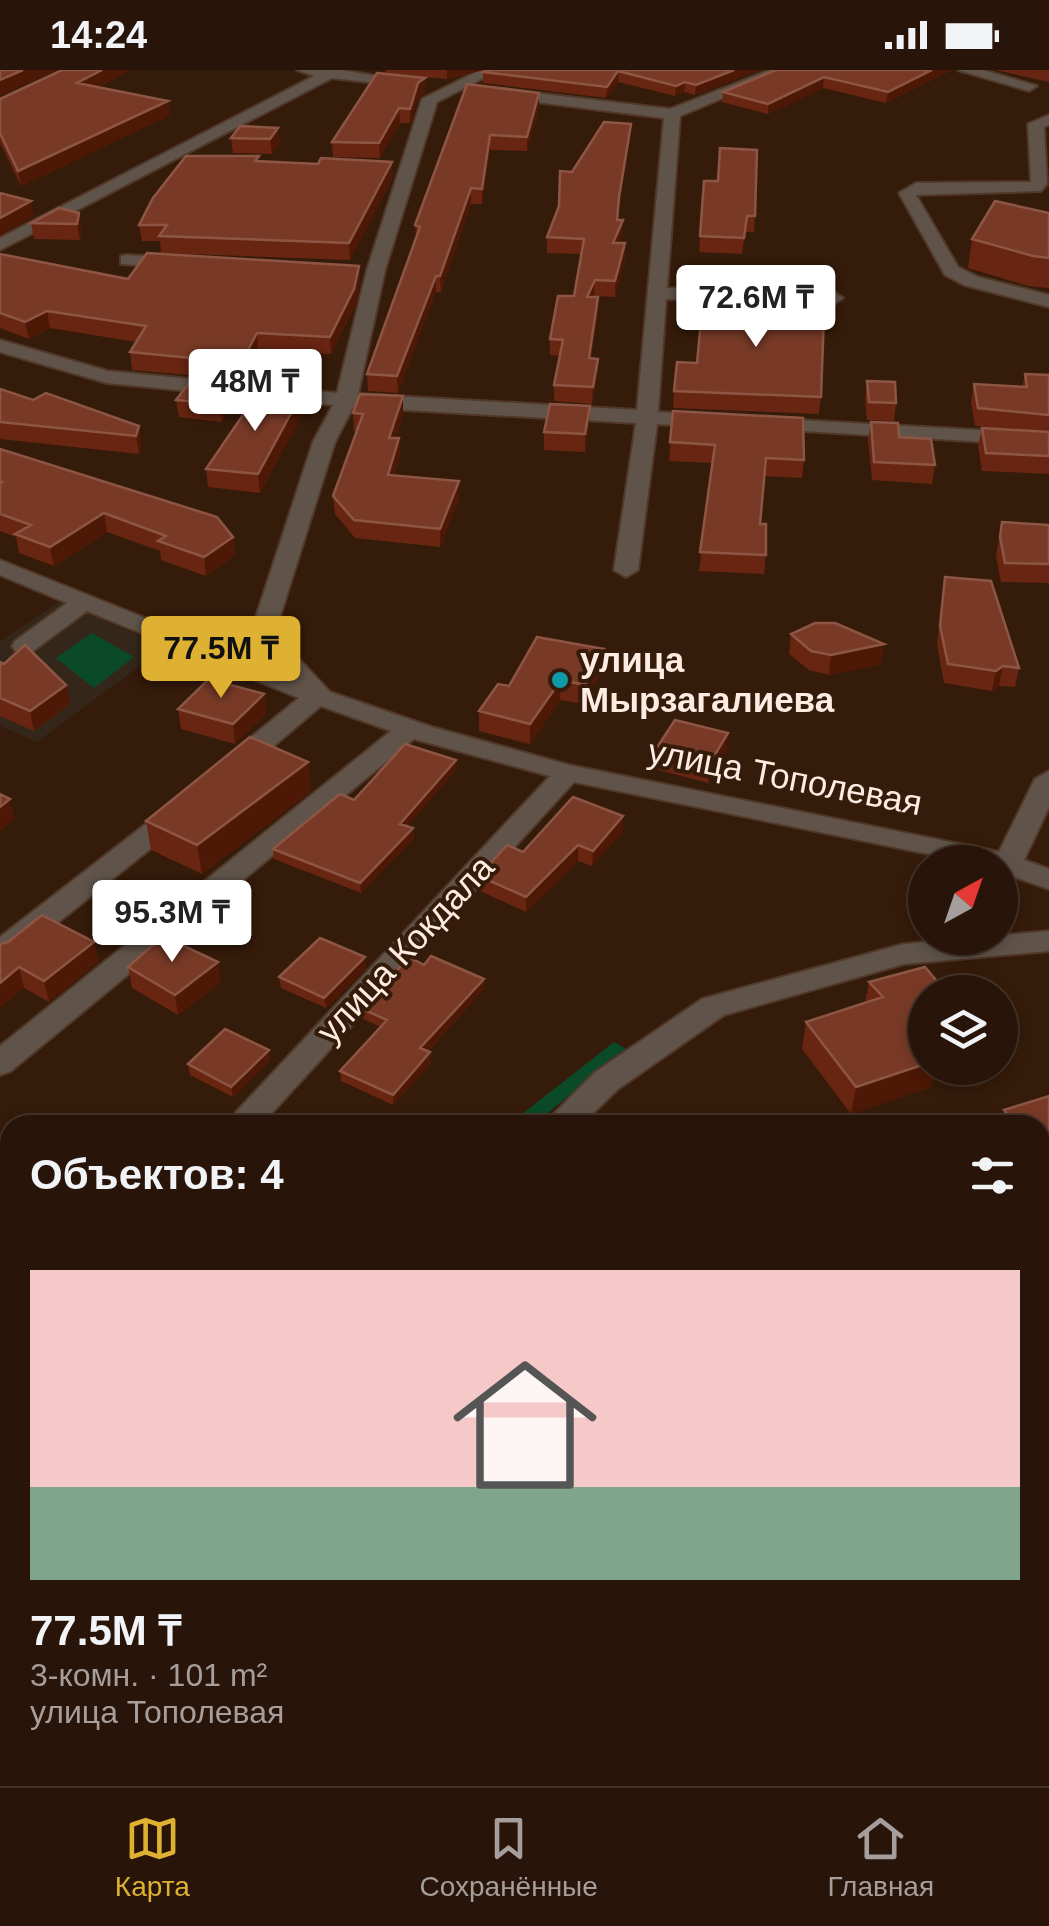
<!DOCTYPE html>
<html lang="ru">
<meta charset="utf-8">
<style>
body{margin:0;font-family:Arial,sans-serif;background:#301d12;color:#f1f3f6;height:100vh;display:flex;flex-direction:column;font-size:38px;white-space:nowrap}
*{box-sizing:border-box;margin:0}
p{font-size:32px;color:#a59e9c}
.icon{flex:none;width:55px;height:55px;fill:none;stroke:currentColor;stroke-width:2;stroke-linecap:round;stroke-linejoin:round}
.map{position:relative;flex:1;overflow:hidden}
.drawer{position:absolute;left:0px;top:1045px;width:1050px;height:672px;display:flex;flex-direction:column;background:#281408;border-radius:30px 30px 0 0;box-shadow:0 5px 15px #0003,0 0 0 2px #443329}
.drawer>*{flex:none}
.needle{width:65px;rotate:40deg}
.controls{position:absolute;left:908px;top:775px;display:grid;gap:20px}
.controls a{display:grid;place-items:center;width:110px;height:110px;border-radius:50%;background:#281408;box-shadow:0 5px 15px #0003,0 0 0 2px #443329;font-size:50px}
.price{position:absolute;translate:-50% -85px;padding:0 22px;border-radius:10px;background:#fff;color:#222;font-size:32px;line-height:65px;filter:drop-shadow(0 2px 5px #0008)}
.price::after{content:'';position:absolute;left:50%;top:60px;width:30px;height:22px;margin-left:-15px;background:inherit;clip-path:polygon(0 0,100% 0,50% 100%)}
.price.current{background:#deb133;color:#111}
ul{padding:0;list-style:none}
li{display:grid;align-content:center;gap:20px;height:530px;padding:0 30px}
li+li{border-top:2px solid #443329}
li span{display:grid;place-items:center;height:310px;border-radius:0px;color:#555}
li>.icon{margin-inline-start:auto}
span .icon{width:180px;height:180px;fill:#fffc;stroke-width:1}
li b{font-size:42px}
h2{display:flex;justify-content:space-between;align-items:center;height:120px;padding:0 30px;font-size:42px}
.status{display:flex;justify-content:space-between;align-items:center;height:70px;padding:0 50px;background:#281408;direction:ltr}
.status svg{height:28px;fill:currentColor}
.dock{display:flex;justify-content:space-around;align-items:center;height:140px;border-top:2px solid #443329;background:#281408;font-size:28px;color:#a59e9c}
.dock a{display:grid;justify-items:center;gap:5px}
.dock .current{color:#deb133}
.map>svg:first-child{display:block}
</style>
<div class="status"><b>14:24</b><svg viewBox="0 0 49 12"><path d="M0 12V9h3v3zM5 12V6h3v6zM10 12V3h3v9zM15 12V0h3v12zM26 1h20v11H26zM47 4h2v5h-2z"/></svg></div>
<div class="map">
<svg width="1049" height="1716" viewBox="0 0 1049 1716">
<rect width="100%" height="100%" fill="#351b0a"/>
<path fill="#34271a" d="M60,531l105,46 -128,95 -37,-16v-84z"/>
<path fill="#0a4a28" d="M92,563l42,24 -40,31 -38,-30z
M614,972l12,7 -93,76h-25z"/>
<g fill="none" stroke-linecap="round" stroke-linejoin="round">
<defs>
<path id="minor" d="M297,0h44l77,13 -7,4 -79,-9 -332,172v-12l314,-162z
M480,0h19l-62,32 -52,168 -27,124 279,16 27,-292 -168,-21 -3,-3 8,-5 169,20 100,-39h20l-110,46 -13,172 167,4 9,6 -9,6 -168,-5 -8,113 53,3 10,6 -10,6 -54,-3 -19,146 -12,7 -12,-7 22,-147 -283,-16 -18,35 -57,181 8,22 44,47 102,35 137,38 430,87 36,-73 14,-8v36l-25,53 25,9v20l-49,-17v-10h-32l-394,-80 -313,343h-37l326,-349 -136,-37 -403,332 -11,4v-29l391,-315 -70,-25 -78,66h-20l-4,-6 4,-6 76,-62 -212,-87 -54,40h-18l-3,-5 3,-5 52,-38 -67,-28v-15l287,115 -25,-28 -8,-24 59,-181 20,-37 -226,-22 -107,-31v-12l108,31 229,22 30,-123 55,-171z
M958,0h25l54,16 -8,5z
M1049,45v10l-5,2 3,57 -6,7 -125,4 42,72 20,10 71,18v12l-85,-22 -19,-10 -46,-82 17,-10 115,-1 -3,-58z
M127,185l56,3 9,5 -9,5 -62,-4v-8z
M762,348l287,16v12l-294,-18 -4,-4z
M179,733l10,3 4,6 -4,6 -178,142 -11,3v-26l169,-131z
M1049,861v20l-145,13 -180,51 -106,74 -37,36h-38l51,-52 108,-74 202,-55z
M1040,1221l9,3v35l-9,-3z
M10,1294v40l-10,3v-40z
M116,1708h47l-4,8h-47z
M360,1708h46l-1,8h-46z"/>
</defs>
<use href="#minor" stroke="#513828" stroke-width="4"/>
<use href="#minor" fill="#60544a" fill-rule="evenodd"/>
</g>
<path fill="#682511" d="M62,0h69l-33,17 72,28 -149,71 -21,-44v-43z
M386,0h98l-37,9 -49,-4 27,18 -7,5 -8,25h-10l-20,35 -47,-1 -1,-15 54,-68z
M760,0l-65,25 -11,-3 -9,4 -57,-14 -12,16 -123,-15v-11z
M776,0h176l-66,33 -63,-15 -55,26 -46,-12 1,-10z
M995,0h54v12z
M467,14l72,23 -12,44 -37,-1 -8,54h-11l-30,88h-5l-38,101 -30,-2 -1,-17 49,-136 -1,-13z
M631,54l-1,14 -13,82h6v15l-4,8h6v16l-10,38 -21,-1v1h4v16l-7,45 7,1 -1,16 -5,29 -38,-3v-16l6,-29 -10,-1v-16l24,-43 8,-42 -35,-1v-16l25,-65z
M240,56l40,17 -8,11 -39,-1 -2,-15z
M259,91l134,16 -43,83 -189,-7 -1,-12h-18l-3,-16z
M704,111h14l37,35 -1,16h-9l-3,22 -43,-2z
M79,143l2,16 -1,11 -46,-1 -3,-16z
M1049,143v75l-21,-2 -60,-18 4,-29z
M0,184l128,25 231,-13 1,16 -5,24 -24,48 -73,-4 -15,30 -111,-10 -2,-18 6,-10 -86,-14 -21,11 -29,-11z
M809,245l12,82 -2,17 -146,-6 1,-17 23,-28z
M1025,304l24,1v99l-67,-3 -4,-25 4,-18 26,1 -33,-3 -4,-24 3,-18 48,3z
M867,311l29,22 -2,18 -27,-1 -2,-22z
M232,312l2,17 -12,23 -43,-5 -3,-17z
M0,319l33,11 106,26 2,18 -2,10 -139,-15z
M403,326v18l-7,24h3l1,18 -6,20 65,23 -19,48 -85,-9 -20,-24 -2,-18 24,-65h-3l-1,-18z
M673,341l131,49 -2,18 -38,-2 -4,48 6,31 -2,19 -65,-3 13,-108 -43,-2z
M303,343l-43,80 -52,-6 -2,-18z
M871,352l28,15 36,28 -3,19 -60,-4 -4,-40z
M589,354l-4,28 -41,-2v-18z
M0,379l233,88 2,18 -29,21 -45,-16 -1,-9 -53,-19 -53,34 -35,-13 -3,-16 -16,-6z
M1002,452l47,3v58l-48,-1 -5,-26z
M945,507l74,91 -4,19 -16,-1 -7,5 -48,-8 -7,-38z
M791,564l90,30 -52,11 -20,-5 -20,-16z
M604,579l-1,19 -19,36 -24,-4 -30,44 -51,-13v-20l30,-25z
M0,592l70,42 -36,27 -34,-15z
M264,624l2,20 -31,30 -54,-15 -3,-20z
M728,663l-2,20 -18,30 -53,-14 1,-20z
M308,692l3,29 -109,83 -51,-24 -5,-29z
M456,700l-49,56 6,2 1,11 -53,54 -87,-34 -1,-10 81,-49z
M623,761l-31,35 -14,-5 -52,51 -46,-21 -1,-15 44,-24z
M94,872l4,20 -49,40 -25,-14 -24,-44z
M424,895l60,14v10l-56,62 3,12 -38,42 -52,-24 -1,-10 41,-44 -18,-8 -1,-10z
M128,897l93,15 -43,33 -46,-27z
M366,898l-40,40 -45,-20 -2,-11z
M869,912l56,10v76h10l-4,19 -80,27 -49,-65 4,-27 59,-19z
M269,980l1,10 -37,37 -43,-22 -2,-11z
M1049,1026v110l-9,-11v-70h-40l4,-15z
M10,1104v103l-10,-5v-88z
M0,1357l10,2v107l-10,-5z
M1040,1545h9v120h-9z"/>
<path fill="#4d1805" d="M23,0h34l-57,26v-16z
M102,0h29l-52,27 -2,-14z
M447,0h37l-37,9z
M734,0h26l-65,25 1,-10z
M932,0h20l-66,33 2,-11z
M618,1v11l-12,16 1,-11z
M824,7l-1,11 -55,26v-10z
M425,8v15l-7,5 -8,25v-14l8,-26z
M685,12l-1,10 -9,4 1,-10z
M539,23v14l-12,44v-14z
M168,31l2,14 -149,71 -3,-15z
M399,38l1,15 -20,35 -1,-15z
M631,54l-1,14 -12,74 -2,23 7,-15v15l-11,23 7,-61z
M278,58l2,15 -8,11 -2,-15z
M490,65v15l-8,54v-15z
M392,92l1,15 -43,83 -1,-17z
M471,118v16l-30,88 -1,-16z
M31,131l3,15 -34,20v-18z
M79,143l2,16 -1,11 -3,-16z
M625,173v16l-10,38v-16z
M359,196l1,16 -5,24 -24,48 -1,-17z
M436,206v16l-38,101 -1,-17z
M595,210l-1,16 -8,17 1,-16z
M598,227v16l-10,62 1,-17z
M47,241l3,17 -21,11 -4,-17z
M257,263l1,17 -15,30 -2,-17z
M598,289l-1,16 -5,29 1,-17z
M232,312l2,17 -12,23 -2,-18z
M301,325l2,18 -43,80 -2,-19z
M403,326v18l-13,42 -1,-18z
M590,336l-1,18 -4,28v-18z
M139,356l2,18 -2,10 -3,-18z
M399,368l1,18 -11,37 -1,-18z
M459,411v18l-19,48v-18z
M104,443l3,19 -53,34 -4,-19z
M233,467l2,18 -29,21 -2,-19z
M884,574l-3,20 -52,11 2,-20z
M604,579l-1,19 -19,36 1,-19z
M1003,596l-4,20 -7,5 4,-20z
M561,610l-1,20 -30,44v-20z
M66,615l4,19 -36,27 -4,-20z
M264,624l2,20 -31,30 -2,-20z
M728,663l-2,20 -18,30 2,-20z
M456,690v10l-56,64v-10z
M308,692l3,29 -109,83 -5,-29z
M10,729l5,20 -15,12v-24z
M623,746v15l-31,35 1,-15z
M413,758l1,11 -53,54 -1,-10z
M578,775v16l-52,51v-15z
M94,872l4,20 -49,40 -5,-21z
M365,887l1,11 -40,40 -2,-10z
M218,892l3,20 -43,33 -3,-20z
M19,897l5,21 -24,20v-25z
M484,909v10l-63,69 -1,-10z
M925,950v25l-17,-20z
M269,980l1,10 -37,37 -2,-10z
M430,982l1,11 -38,42v-10z
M925,994v4h10l-4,19 -80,27 5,-27z
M1049,1280v13l-9,10v-14z
M300,1708h7l-5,8h-6z"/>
<path fill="#783a27" stroke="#8d5644" stroke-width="2.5" d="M0,0h23l-23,10z
M62,0h40l-25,13 91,18 -150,70 -18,-38v-34z
M487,0h247l-38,15 -11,-3 -9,4 -58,-15 -11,16 -124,-15z
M776,0h156l-44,22 -64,-15 -56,27 -45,-12z
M377,3l48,5 -7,5 -8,26 -11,-1 -20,35 -47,-1z
M467,14l72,9 -12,44 -37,-2 -8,54 -11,-1 -31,88h-4l-39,100 -30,-2 53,-147 -5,-2z
M604,52l27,2 -12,73 -2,23h6l-10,23h12l-10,38 -20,-1 -8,17h11l-9,61 9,1 -5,28 -39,-2 9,-45 -13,-1 8,-43h16l10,-57 -37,-2 12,-31 1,-35 12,1z
M240,56l38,2 -8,11 -39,-1z
M720,78l37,2 -2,66h-8l-3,22 -44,-2 4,-55h14z
M186,86h73l-4,5 63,3 3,-6 71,4 -43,81 -190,-7 8,-11h-28l14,-27z
M0,123l31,8 -31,17z
M995,131l54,12v45l-16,-2 -61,-17z
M59,138l20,5 -2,11 -46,-1z
M147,183l212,13 -5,23 -24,48 -73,-4 -16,30 -111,-11 16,-26 -99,-15 -22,11 -25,-9v-59l128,25z
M703,229l107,2 -1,14 15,1 -3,81 -147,-6 3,-29 20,1z
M1025,304l24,1v40l-71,-7 -4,-24 53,3z
M193,308l39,4 -12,22 -44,-4z
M867,311l28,1 1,21 -27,-1z
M0,319l33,11 13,-7 93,33 -3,10 -136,-14z
M258,323l43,2 -43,79 -52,-5z
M360,324l43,2 -14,42h10l-11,37 71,6 -19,48 -86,-9 -21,-24 30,-82 -10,-1z
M550,334l40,2 -5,28 -41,-2z
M673,341l130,7 1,42 -38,-2 -6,66h6v31l-66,-3 15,-107 -45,-3z
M871,352l27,1 1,14 32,2 4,26 -61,-3z
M982,358l67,4v24l-63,-3z
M0,379l217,68 16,20 -29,20 -46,-16 8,-5 -62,-23 -54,34 -35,-13 16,-9 -31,-11v-31l2,-1 -2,-1z
M1002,452l47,3v39l-44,-1 -5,-26z
M945,507l46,4 28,87 -16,-2 -7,5 -48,-7 -8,-38z
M815,553h20l49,21 -53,11 -20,-4 -20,-17z
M537,567l67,12 -19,36 -24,-5 -31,44 -51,-13 19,-27 11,2z
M25,575l41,40 -36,26 -30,-13v-36l4,2z
M209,609l55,15 -31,30 -55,-15z
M675,650l53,13 -18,30 -54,-14z
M250,667l58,25 -111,83 -51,-24z
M405,674l51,16 -56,64 13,4 -53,55 -87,-34 67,-55 14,6z
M0,724l10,5 -10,8z
M573,727l50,19 -30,35 -15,-6 -52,52 -47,-21 28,-31 16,7z
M42,845l52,27 -50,39 -25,-14 -19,16v-39l8,-2z
M163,866l55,26 -43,33 -47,-28z
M320,868l45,19 -41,41 -45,-21z
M431,886l53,23 -64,69 10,4 -37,43 -53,-24 47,-51 -25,-11 47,-52 15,8z
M925,897l21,25h-21v28l-17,5 17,20v19l-69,23 -50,-65 77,-25 -14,-15z
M225,959l44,21 -38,37 -43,-23z
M1049,1026v70l-9,-12v-29h-24l-12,-15z
M9,1104h1v95l-10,-6v-79z
M1040,1252l9,7v21l-9,9z
M2,1355l8,4v99l-10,-5v-96z
M1040,1545h9v101l-9,1z
M214,1708h86l-4,8h-87z
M431,1708h163l2,8h-189z"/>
<circle fill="#0f9aa8" stroke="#351b0a" stroke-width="4" cx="560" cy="610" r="10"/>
<g text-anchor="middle" stroke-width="8" stroke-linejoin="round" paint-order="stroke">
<g font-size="35" font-weight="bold" fill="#feece2" stroke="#351b0a" text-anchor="start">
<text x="580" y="602">улица<tspan x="580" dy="40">Мырзагалиева</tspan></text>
</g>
<g font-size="35" fill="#feece2" stroke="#351b0a">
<text transform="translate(785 707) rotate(11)" y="12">улица Тополевая</text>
<text transform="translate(405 879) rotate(-47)" y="12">улица Кокдала</text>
</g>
</g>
</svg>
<div class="controls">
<a><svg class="needle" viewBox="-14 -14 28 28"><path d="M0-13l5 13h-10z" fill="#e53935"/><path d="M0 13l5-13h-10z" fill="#a59e9c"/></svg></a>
<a><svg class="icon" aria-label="layers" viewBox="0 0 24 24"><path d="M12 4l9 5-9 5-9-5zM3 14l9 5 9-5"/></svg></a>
</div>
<b class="price" style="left:756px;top:280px">72.6M ₸</b>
<b class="price" style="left:255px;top:364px">48M ₸</b>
<b class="price current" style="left:221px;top:631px">77.5M ₸</b>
<b class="price" style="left:172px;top:895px">95.3M ₸</b>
<section class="drawer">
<h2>Объектов: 4<svg class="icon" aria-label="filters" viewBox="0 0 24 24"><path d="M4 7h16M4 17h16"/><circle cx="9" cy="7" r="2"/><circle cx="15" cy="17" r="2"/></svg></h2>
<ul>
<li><span style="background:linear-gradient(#f6c9c9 70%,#7fa58c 0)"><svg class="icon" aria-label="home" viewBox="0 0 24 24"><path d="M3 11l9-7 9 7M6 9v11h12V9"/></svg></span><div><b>77.5M ₸</b><p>3-комн. · 101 m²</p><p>улица Тополевая</p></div></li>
</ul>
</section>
</div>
<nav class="dock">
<a class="current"><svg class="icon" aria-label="map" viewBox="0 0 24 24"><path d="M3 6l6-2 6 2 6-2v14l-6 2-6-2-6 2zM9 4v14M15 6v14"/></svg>Карта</a>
<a><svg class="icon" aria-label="saved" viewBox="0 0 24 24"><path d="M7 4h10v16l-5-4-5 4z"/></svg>Сохранённые</a>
<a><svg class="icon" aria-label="home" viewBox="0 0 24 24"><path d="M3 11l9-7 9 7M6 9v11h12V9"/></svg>Главная</a>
</nav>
